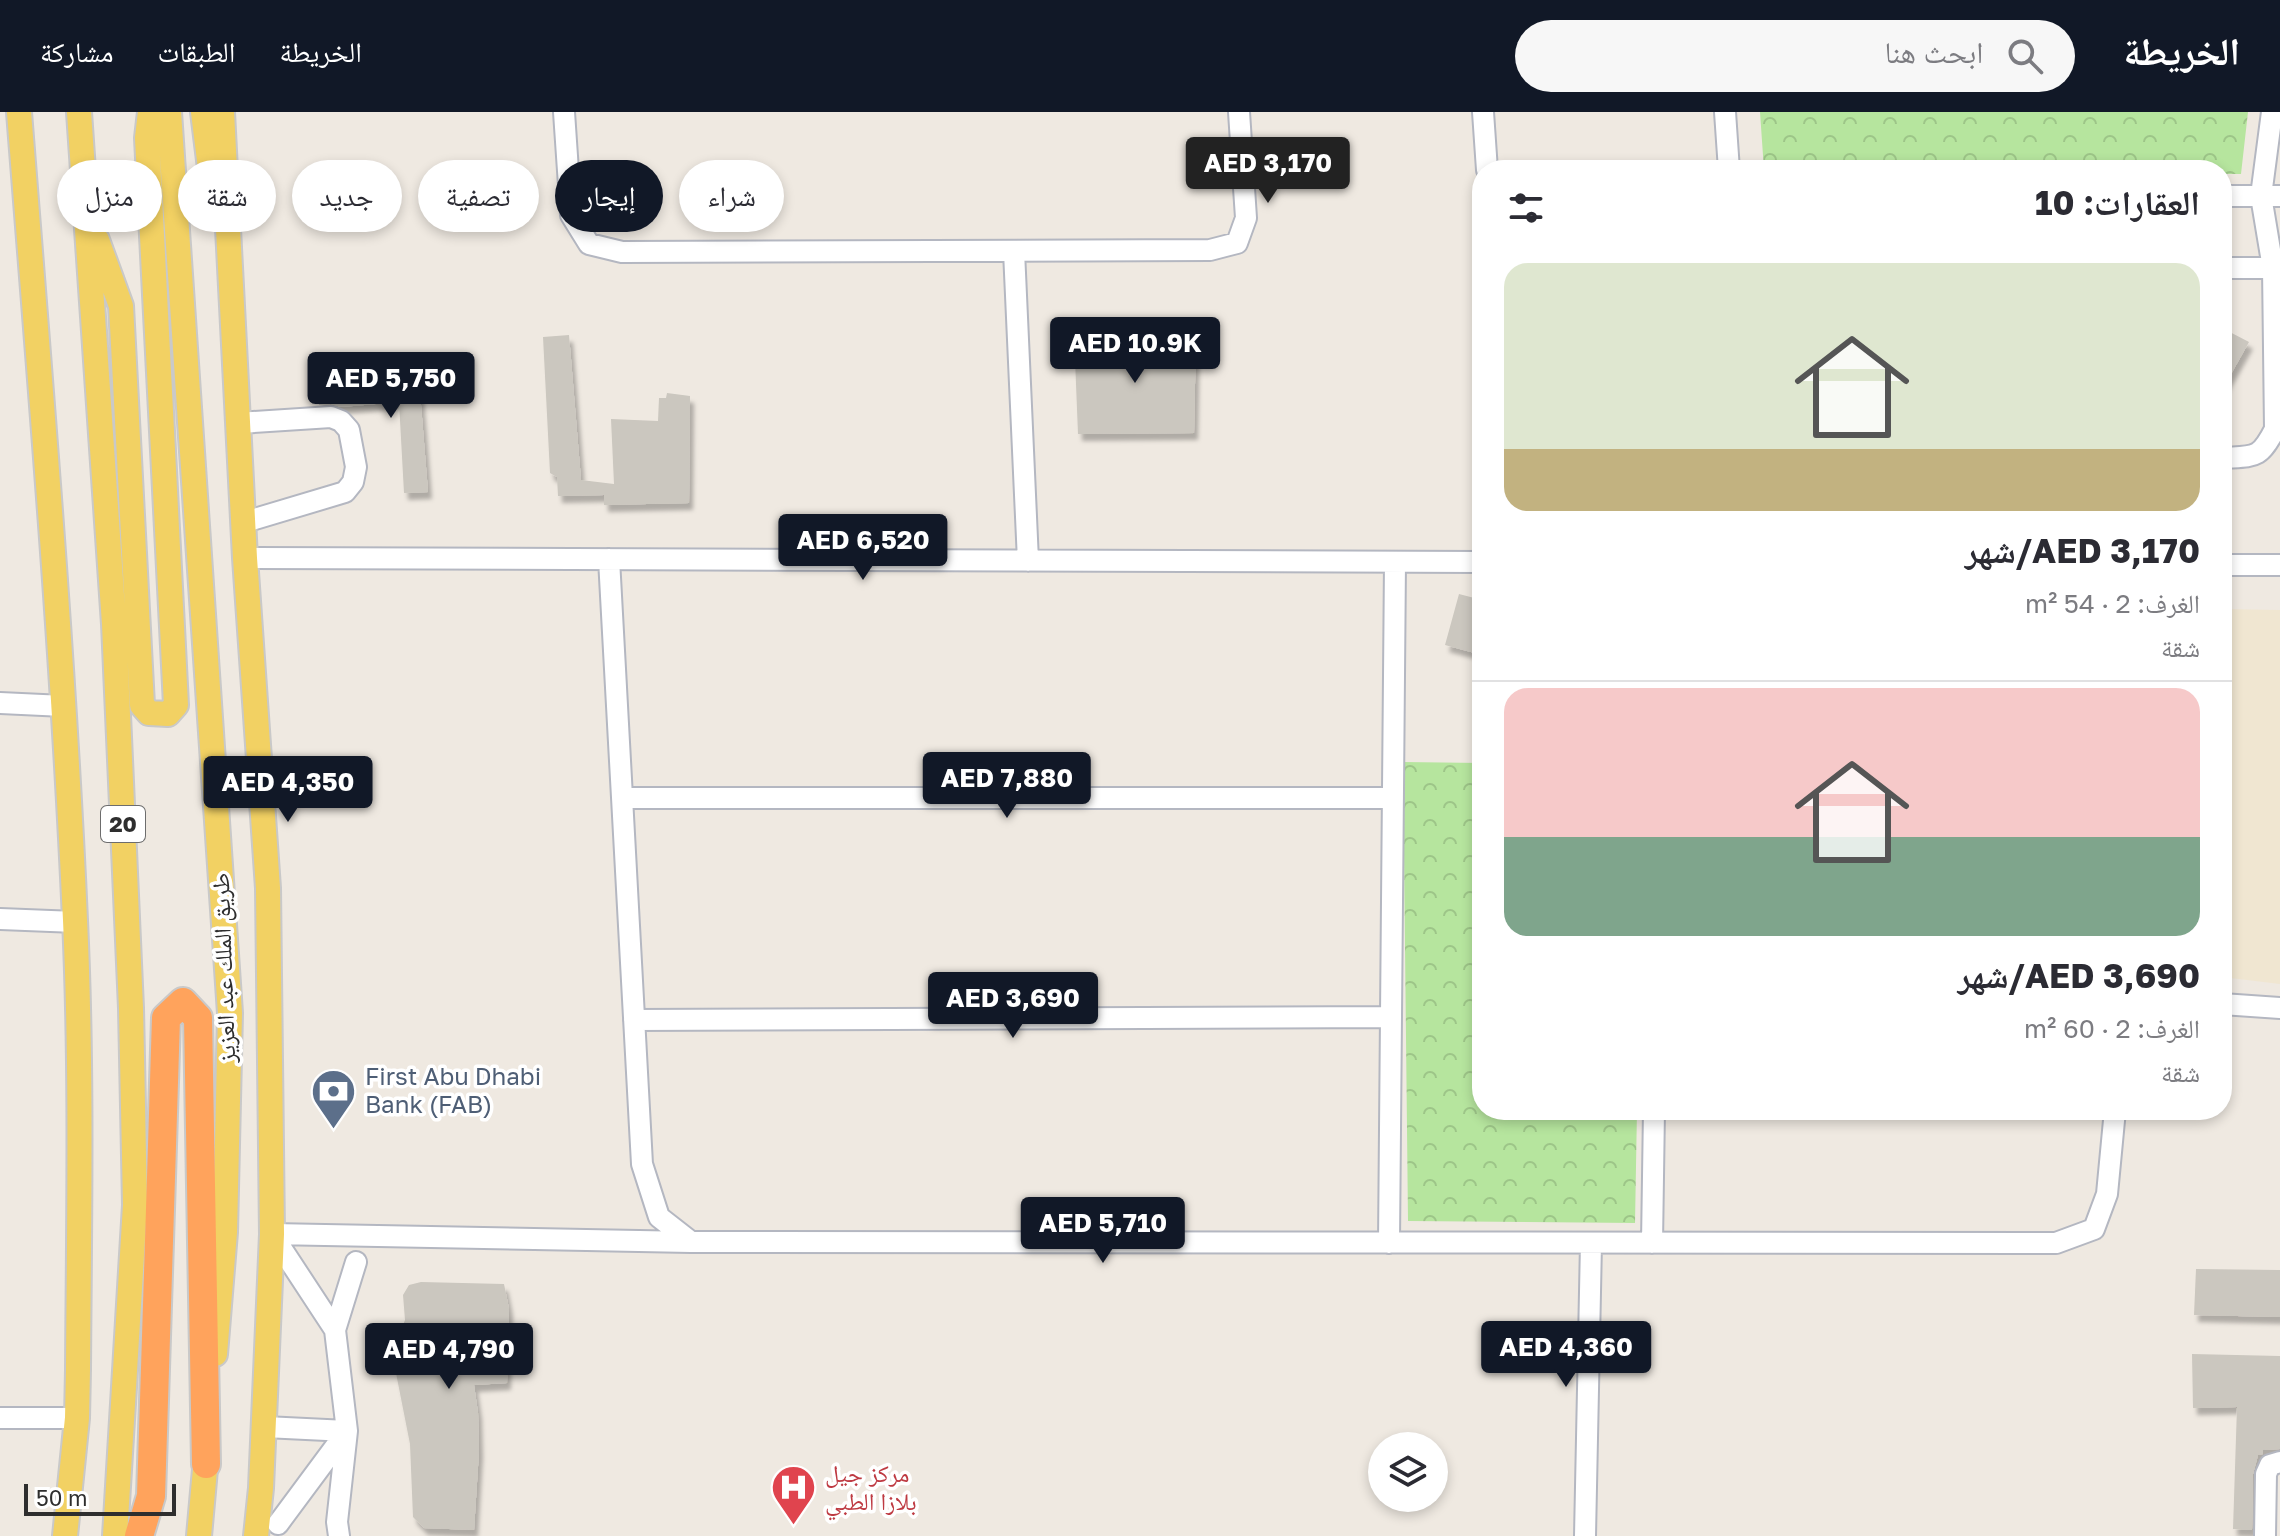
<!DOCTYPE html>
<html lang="ar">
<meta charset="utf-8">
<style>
body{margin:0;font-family:"Golos Text","Noto Naskh Arabic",sans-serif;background:#f7f7f7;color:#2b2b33;direction:rtl;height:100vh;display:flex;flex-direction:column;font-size:30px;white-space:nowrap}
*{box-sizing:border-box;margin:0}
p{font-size:26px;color:#7c7c81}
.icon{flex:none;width:44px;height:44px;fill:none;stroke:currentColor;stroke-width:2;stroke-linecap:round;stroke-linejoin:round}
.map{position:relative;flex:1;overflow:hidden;direction:ltr}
.panel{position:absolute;left:1472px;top:48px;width:760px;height:960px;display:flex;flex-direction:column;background:#fff;border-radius:32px;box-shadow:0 4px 12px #0003;direction:rtl}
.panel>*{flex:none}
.banner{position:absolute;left:24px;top:48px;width:760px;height:72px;direction:rtl;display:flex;gap:16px}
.buttons{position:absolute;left:1368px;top:1320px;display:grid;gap:16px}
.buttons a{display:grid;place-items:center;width:80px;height:80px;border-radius:50%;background:#fff;box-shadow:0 4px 12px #0003;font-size:40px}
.scale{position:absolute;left:24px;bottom:20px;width:152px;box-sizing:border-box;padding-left:8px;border:4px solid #2e2e2e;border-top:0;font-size:22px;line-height:28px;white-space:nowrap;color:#2e2e2e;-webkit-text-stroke:6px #fff;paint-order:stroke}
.price{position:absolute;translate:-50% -68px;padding:0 18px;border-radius:8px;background:#111827;color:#fff;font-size:26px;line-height:52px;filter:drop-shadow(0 2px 4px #0008)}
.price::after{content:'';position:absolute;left:50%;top:48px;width:24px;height:18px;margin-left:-12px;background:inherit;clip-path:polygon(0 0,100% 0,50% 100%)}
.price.on{background:#222;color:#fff}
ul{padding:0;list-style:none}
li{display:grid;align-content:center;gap:16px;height:424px;padding:0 32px}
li+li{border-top:2px solid #e1e1e2}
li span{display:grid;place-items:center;height:248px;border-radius:24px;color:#555}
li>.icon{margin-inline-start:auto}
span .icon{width:144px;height:144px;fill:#fffc;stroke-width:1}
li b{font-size:34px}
h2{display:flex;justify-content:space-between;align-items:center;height:96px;padding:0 32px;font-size:34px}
.pill{padding:0 28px;border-radius:36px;background:#fff;box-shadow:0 4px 12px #0003;font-size:28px;line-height:72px}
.pill.on{background:#111827;color:#fff}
header{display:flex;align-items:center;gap:48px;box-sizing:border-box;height:112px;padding:0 40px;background:#111827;color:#fff}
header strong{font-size:38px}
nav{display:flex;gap:44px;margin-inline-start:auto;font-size:28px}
.search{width:560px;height:72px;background:#f7f7f7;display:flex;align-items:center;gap:20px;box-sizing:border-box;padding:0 28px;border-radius:44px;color:#7c7c81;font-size:30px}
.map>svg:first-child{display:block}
</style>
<header>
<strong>الخريطة</strong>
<div class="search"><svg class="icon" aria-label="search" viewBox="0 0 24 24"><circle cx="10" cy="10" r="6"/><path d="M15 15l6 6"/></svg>ابحث هنا</div>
<nav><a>الخريطة</a><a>الطبقات</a><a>مشاركة</a></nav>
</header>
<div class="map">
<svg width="2280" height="1424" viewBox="0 0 2280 1424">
<defs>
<pattern id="park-crowns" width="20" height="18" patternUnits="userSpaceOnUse" patternTransform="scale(2)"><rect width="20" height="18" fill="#b6e59e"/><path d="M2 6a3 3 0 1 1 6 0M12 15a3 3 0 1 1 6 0" fill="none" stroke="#9dc588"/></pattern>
<filter id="shadow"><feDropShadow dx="4" dy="7" stdDeviation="2" flood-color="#0004"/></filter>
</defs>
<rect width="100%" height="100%" fill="#efe9e1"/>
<path fill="#f0e6d1" d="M2222,497l58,1v374l-58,-7z"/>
<path fill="url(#park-crowns)" d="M1760,0h488l-7,62h-19v-4h-458z
M1403,650l79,1v347h155l-2,113 -227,-2z"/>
<path fill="#cbc7bf" filter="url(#shadow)" d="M2222,216l27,14 -27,48z
M1111,221v8l50,2v-8l35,1 -2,97 -116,1 -4,-100z
M569,223l12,145 33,4 -3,-65 47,2 1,-23h7l1,-5 23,3 -1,107 -85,2v-10l-46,1 -1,-19 -7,-4 -7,-136z
M419,268l9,112 -24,1 -5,-91 -58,5 -10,-3 -12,1v-19z
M1459,482l23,6v55l-37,-10z
M2196,1157l84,1v47l-86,-2z
M421,1170l83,2 5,25 -2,74 -33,2 4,28 1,38 -5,79 -50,-2 -11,-11 -3,-73 -15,-76 4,-33 6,-15 -2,-25 6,-10z
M2192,1242l88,2v93l-17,1v4l-5,1 -5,19 -1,56 -19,-1 4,-122 -44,1z"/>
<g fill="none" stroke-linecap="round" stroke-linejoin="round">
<defs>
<path id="minor" d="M564,0l7,103 18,29 33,8 588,-2 27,-7 9,-25 -7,-106
M1483,0l4,58
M1725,0l4,58
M2222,84h58
M1014,139l14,310
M2222,156h51
M239,311l92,-6 10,4 8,9 7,37 -3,15 -8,10 -100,30
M2222,346c33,-2 37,2 53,-29l-2,-161 -12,-72 11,-84
M245,446l1237,4
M609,447l33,605 17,53 32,25 1365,1 38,-14 13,-35 8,-84
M2222,453h58
M0,591l64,3
M622,686h771
M0,807l76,3
M2222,892l58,4
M634,908l757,-3
M272,1122l419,8
M272,1122l63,96 12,101 -10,91 2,14
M1389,1131l6,-681
M1652,1131l2,-133
M335,1218l21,-68
M0,1306h77
M265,1315l82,4 -69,93
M1585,1424l6,-293
M2265,1424l1,-62 4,-9 10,-3"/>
<path id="major" d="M19,0c21,269 44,539 56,808 7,150 4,300 3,450l-1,48 -12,118
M79,0l35,512 17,384 4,197 -20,331
M169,0l61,901 -5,219 -10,122
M203,0l7,56
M222,0l23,446 23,330 4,346 -11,254 -5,48
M97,128l24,66 21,399 7,8 19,1 8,-9 -29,-567 3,-26
M199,1424l8,-89"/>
<path id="highway" d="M139,1424l12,-40 15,-478 17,-16 15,16 8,446"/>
</defs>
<use href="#minor" stroke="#b4b7c1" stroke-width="24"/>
<use href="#major" stroke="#c9c9c9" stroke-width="28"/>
<use href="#highway" stroke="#c9c9c9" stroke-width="32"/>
<use href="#minor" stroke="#fff" stroke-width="20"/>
<use href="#major" stroke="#f2d163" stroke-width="24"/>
<use href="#highway" stroke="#ffa35c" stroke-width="28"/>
</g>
<defs>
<symbol id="bank-pin" viewBox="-11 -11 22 30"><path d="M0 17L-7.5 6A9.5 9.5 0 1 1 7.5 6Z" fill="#5c6f8a" stroke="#fff"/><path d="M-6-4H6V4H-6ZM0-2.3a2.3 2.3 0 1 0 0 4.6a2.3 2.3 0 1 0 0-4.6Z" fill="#fff"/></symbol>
<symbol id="hospital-pin" viewBox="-11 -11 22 30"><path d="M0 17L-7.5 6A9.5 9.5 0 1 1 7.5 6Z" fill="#e0444e" stroke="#fff"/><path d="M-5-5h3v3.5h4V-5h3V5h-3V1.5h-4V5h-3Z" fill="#fff"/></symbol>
</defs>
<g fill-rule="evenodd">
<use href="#bank-pin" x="308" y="954" width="51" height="69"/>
<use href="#hospital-pin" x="768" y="1350" width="51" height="69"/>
</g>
<g text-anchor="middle" stroke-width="7" stroke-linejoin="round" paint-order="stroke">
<rect fill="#fff" stroke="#6d6d6d" stroke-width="2" x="101" y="694" width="44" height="36" rx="6"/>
<g font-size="22" font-weight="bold" fill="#2e2e2e">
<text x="123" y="720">20</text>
</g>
<g font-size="24" fill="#2e2e2e" stroke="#fff">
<text transform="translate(224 856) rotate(-92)" y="8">طريق الملك عبد العزيز</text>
</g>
<g font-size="24" fill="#4e5e75" stroke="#fff" text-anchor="start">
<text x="365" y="973">First Abu Dhabi<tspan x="365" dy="28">Bank (FAB)</tspan></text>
</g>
<g font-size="24" fill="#be3a42" stroke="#fff" text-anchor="start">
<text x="825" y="1370">مركز جيل<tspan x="825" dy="28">بلازا الطبي</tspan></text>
</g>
</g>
</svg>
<div class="buttons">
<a><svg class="icon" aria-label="layers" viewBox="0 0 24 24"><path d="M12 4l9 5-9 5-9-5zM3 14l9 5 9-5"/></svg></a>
</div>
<div class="scale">50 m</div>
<b class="price on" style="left:1268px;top:93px">AED 3,170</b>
<b class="price" style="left:1135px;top:273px">AED 10.9K</b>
<b class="price" style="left:391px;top:308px">AED 5,750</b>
<b class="price" style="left:863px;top:470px">AED 6,520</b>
<b class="price" style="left:1007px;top:708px">AED 7,880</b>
<b class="price" style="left:288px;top:712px">AED 4,350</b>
<b class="price" style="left:1013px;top:928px">AED 3,690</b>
<b class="price" style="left:1103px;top:1153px">AED 5,710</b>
<b class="price" style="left:1566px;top:1277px">AED 4,360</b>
<b class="price" style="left:449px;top:1279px">AED 4,790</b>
<div class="banner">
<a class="pill">شراء</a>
<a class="pill on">إيجار</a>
<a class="pill">تصفية</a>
<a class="pill">جديد</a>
<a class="pill">شقة</a>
<a class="pill">منزل</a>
</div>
<section class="panel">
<h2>العقارات: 10<svg class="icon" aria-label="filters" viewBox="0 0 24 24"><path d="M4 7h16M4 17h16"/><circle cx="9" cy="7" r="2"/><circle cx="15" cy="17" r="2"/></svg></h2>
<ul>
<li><span style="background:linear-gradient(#dfe7d0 75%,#c2b280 0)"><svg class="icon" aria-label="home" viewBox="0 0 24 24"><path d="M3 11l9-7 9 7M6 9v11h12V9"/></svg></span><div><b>AED 3,170/شهر</b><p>الغرف: 2 · 54 m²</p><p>شقة</p></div></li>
<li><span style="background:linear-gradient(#f6c9c9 60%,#7fa58c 0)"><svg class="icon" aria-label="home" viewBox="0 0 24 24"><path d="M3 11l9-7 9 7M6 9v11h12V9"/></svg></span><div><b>AED 3,690/شهر</b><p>الغرف: 2 · 60 m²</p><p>شقة</p></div></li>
</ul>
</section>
</div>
